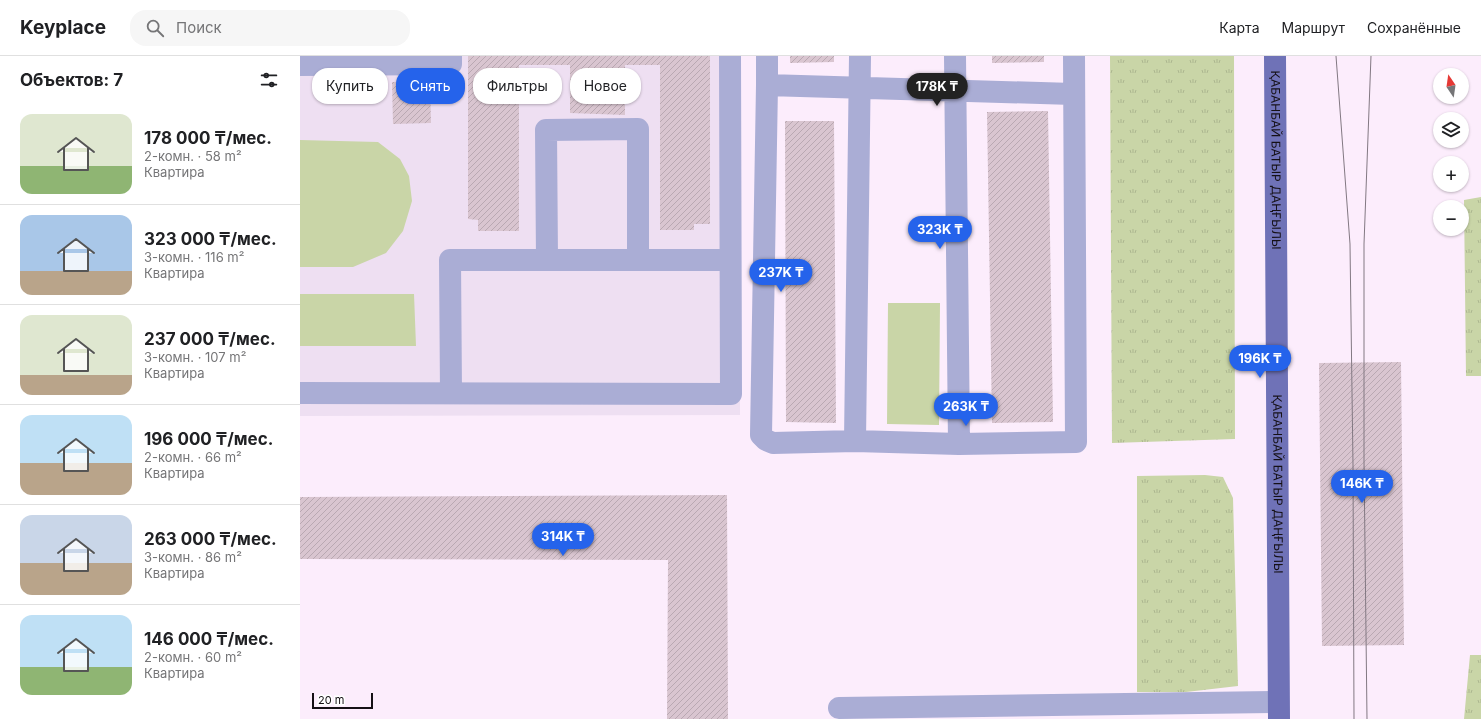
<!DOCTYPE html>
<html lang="ru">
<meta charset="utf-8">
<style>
body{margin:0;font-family:Inter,sans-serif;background:#f6f6f6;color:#202124;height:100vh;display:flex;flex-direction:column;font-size:15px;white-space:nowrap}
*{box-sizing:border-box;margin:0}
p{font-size:13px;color:#757577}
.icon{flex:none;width:22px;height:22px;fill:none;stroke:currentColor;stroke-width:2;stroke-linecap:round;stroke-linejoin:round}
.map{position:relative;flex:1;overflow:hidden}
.sheet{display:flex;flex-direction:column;background:#fff;width:300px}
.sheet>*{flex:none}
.top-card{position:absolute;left:12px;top:12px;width:380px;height:36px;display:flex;gap:8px}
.needle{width:26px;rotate:347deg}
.tools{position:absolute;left:1133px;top:12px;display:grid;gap:8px}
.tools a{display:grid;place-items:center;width:36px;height:36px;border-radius:50%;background:#fff;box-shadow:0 1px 3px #0004;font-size:20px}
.scale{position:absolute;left:12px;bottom:10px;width:61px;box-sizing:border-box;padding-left:4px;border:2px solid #151015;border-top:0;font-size:11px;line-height:14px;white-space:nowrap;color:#151015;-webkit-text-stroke:3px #fff;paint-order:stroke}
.price{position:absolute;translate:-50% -34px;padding:0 9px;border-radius:14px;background:#2563eb;color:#fff;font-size:13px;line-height:26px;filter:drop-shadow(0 1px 2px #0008)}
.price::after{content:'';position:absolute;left:50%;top:24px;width:12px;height:9px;margin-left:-6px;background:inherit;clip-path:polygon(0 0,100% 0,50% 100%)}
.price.on{background:#222;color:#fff}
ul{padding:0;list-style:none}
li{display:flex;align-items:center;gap:12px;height:100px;padding:0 20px}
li+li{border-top:1px solid #e0e0e0}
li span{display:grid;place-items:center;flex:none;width:112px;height:80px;border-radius:12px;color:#555}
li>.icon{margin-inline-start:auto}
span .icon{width:48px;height:48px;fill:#fffc;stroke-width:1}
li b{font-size:17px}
h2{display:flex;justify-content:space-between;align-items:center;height:48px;padding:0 20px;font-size:17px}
.tag{padding:0 14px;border-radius:16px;background:#fff;box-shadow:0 1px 3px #0004;font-size:14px;line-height:36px}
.tag.on{background:#2563eb;color:#fff}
header{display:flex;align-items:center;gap:24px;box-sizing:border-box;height:56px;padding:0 20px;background:#fff;border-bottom:1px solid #e0e0e0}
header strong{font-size:19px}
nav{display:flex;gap:22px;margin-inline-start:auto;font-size:14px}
.search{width:280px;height:36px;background:#f6f6f6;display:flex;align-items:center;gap:10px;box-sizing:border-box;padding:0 14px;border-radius:16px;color:#757577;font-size:15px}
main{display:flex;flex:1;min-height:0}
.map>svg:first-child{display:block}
</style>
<header>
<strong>Keyplace</strong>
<div class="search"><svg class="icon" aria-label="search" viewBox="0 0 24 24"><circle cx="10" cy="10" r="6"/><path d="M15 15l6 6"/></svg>Поиск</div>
<nav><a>Карта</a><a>Маршрут</a><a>Сохранённые</a></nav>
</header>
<main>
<section class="sheet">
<h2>Объектов: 7<svg class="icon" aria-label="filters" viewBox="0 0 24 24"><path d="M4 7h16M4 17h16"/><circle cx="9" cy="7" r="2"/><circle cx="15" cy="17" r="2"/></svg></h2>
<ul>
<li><span style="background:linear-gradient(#dfe7d0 65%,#8fb573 0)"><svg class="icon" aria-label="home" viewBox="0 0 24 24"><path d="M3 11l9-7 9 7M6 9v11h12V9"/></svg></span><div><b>178 000 ₸/мес.</b><p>2-комн. · 58 m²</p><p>Квартира</p></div></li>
<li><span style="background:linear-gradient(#a9c7e8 70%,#b9a48a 0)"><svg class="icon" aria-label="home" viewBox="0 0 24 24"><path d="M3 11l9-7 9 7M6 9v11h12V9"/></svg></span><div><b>323 000 ₸/мес.</b><p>3-комн. · 116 m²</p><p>Квартира</p></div></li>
<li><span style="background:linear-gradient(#dfe7d0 75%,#b9a48a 0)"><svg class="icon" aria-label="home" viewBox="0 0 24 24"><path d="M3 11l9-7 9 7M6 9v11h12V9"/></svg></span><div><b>237 000 ₸/мес.</b><p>3-комн. · 107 m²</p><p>Квартира</p></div></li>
<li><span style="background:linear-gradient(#bfe0f5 60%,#b9a48a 0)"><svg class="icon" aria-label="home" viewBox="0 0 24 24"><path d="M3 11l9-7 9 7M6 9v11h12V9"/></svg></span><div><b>196 000 ₸/мес.</b><p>2-комн. · 66 m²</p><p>Квартира</p></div></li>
<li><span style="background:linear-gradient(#c9d6e8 60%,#b9a48a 0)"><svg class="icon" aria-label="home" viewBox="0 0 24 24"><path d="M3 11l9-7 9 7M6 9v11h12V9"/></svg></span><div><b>263 000 ₸/мес.</b><p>3-комн. · 86 m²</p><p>Квартира</p></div></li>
<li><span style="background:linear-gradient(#bfe0f5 65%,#8fb573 0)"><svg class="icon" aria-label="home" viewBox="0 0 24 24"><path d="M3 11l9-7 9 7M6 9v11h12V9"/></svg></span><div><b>146 000 ₸/мес.</b><p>2-комн. · 60 m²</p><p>Квартира</p></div></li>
</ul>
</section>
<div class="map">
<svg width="1181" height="663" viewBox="0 0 1181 663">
<defs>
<pattern id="grass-tufts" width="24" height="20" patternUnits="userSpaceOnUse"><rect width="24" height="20" fill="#c9d5a7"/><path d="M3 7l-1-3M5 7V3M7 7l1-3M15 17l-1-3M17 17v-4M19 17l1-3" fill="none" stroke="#acb68f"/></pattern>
<pattern id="building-hatch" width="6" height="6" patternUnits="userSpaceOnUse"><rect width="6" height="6" fill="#d9c5d0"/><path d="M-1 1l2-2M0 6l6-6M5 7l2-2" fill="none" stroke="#b9a8b2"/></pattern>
</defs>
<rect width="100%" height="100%" fill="#fcedfc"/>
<path fill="#eedff2" d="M0,0h441l-1,359 -440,1z"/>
<path fill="url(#grass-tufts)" d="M810,0h124l1,383 -123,4z
M1181,141v179h-15l-2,-176z
M905,419l18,2 10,21 5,188 -52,6h-49v-216z
M1170,599h11v64h-17z"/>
<path fill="#c9d5a7" d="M0,84l78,2 22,17 9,17 3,25 -9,30 -17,22 -33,14h-53z
M0,238h114l2,52h-116z
M588,247h52l-1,122 -52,-1z"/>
<path fill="url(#building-hatch)" d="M168,0h242v168h-16v6h-34v-165h-35v50l-55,-2v-48h-51v166h-41v-11l-10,-1z
M490,0h44v6l-44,1z
M692,0h52v6l-52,1z
M130,25l1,42 -38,1 -1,-42z
M748,55l5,311 -61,1 -5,-311z
M485,65h49l2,302 -50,-1z
M1101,306l3,283 -82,1 -3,-283z
M427,439l1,224h-61l1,-159 -368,-1v-62z"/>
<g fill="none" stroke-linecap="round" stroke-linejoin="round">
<path stroke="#aaadd5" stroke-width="22" d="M560,0l-5,385 104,3 117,-2 -2,-386
M655,0l4,388
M0,9l151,-1v-8
M467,29v-29
M247,204l-1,-130 92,-1v131
M0,337l431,1 -1,-338
M151,337l-1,-133h280
M555,385l-82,2 -7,-3 -5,-5 6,-350 306,9
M539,652l439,-6"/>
<path stroke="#6f72b7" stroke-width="22" id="s1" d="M975,0l4,663"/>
<path stroke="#827882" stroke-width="1" d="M1036,0l14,188 3,221 1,254
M1067,663l-3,-258v-217l7,-188"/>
</g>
<g text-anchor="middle" stroke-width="3" stroke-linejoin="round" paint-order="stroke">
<g font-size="12" fill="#151015" stroke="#fff">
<text dy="4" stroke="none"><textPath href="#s1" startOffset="104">ҚАБАНБАЙ БАТЫР ДАҢҒЫЛЫ</textPath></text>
<text dy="4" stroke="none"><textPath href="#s1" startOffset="428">ҚАБАНБАЙ БАТЫР ДАҢҒЫЛЫ</textPath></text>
</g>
</g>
</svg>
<div class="tools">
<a><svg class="needle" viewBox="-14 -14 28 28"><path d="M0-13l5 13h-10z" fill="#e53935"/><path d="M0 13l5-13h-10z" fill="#757577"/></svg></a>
<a><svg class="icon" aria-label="layers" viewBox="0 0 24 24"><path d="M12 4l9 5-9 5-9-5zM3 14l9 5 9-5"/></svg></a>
<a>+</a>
<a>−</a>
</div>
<div class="scale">20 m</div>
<b class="price on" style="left:637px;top:51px">178K ₸</b>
<b class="price" style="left:640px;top:194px">323K ₸</b>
<b class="price" style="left:481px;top:237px">237K ₸</b>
<b class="price" style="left:960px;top:323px">196K ₸</b>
<b class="price" style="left:666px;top:371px">263K ₸</b>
<b class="price" style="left:1062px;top:448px">146K ₸</b>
<b class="price" style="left:263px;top:501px">314K ₸</b>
<div class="top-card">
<a class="tag">Купить</a>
<a class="tag on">Снять</a>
<a class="tag">Фильтры</a>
<a class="tag">Новое</a>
</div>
</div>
</main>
